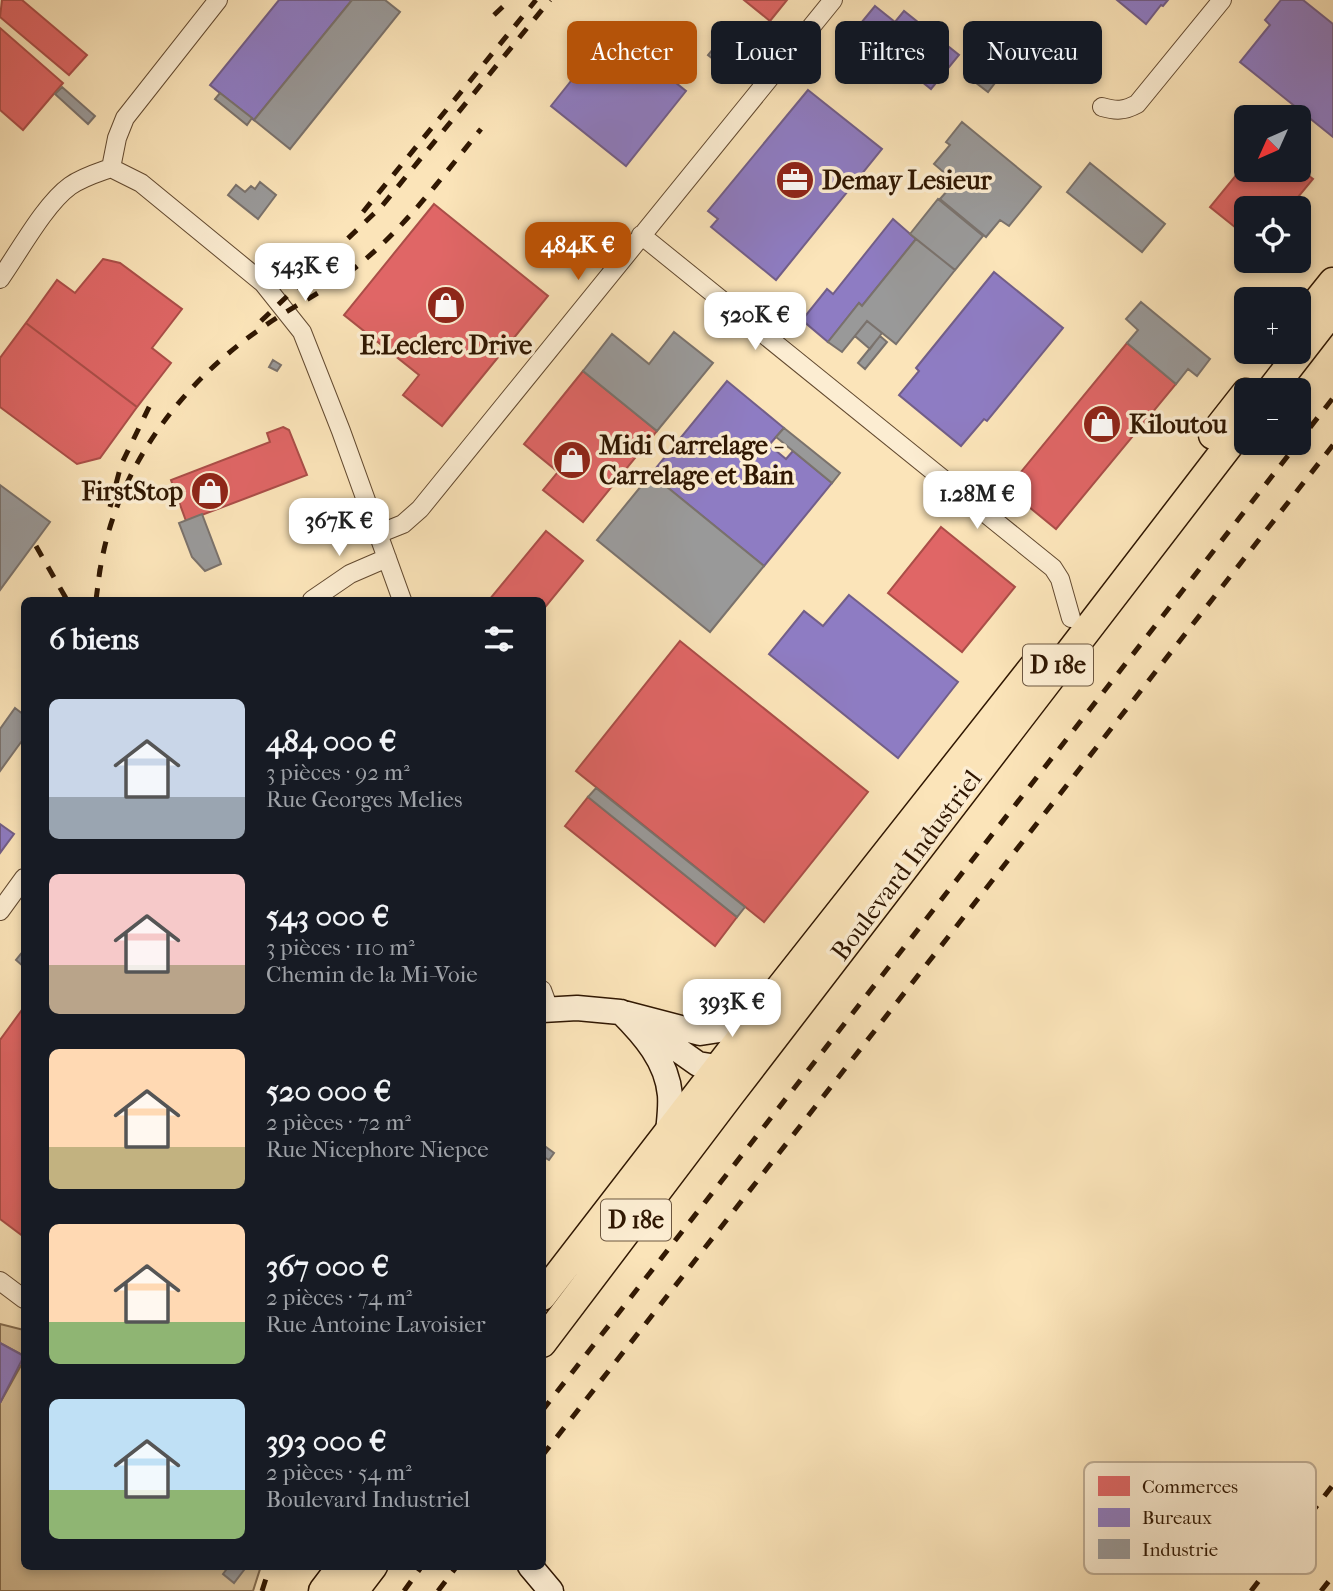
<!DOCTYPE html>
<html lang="fr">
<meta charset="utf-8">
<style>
body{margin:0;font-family:"IM FELL French Canon",serif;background:#20242c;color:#f1f3f6;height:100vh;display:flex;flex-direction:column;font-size:26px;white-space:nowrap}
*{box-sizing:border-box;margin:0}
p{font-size:23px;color:#9ea1a6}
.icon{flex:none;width:38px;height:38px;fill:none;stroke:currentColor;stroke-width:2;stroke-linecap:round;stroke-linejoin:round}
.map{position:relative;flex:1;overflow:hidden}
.side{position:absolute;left:21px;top:597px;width:525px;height:973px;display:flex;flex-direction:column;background:#171b24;border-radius:10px;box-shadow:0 4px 10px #0003}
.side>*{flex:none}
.banner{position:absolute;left:567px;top:21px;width:660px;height:63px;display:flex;gap:14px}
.needle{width:46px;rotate:225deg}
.buttons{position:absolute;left:1234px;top:105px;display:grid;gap:14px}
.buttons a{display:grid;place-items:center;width:77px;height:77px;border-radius:10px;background:#171b24;box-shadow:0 4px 10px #0003;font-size:35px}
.price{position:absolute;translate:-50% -60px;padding:0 16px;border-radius:14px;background:#fff;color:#222;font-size:23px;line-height:46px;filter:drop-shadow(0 2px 4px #0008)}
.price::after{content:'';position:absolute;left:50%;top:42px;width:21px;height:16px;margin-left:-10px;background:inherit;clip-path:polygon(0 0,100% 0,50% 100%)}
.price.on{background:#b45309;color:#fff}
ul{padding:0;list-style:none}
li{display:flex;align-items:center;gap:21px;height:175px;padding:0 28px}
li span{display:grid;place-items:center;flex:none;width:196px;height:140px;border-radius:10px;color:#555}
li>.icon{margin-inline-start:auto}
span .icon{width:84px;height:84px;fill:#fffc;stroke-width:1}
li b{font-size:30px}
h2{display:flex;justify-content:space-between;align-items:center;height:84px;padding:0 28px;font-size:30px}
.tag{padding:0 24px;border-radius:10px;background:#171b24;box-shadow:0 4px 10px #0003;font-size:24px;line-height:63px}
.tag.on{background:#b45309;color:#fff}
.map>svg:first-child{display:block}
</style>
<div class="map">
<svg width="1333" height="1591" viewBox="0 0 1333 1591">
<rect width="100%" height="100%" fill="#fbe4b9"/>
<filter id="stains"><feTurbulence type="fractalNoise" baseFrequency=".00286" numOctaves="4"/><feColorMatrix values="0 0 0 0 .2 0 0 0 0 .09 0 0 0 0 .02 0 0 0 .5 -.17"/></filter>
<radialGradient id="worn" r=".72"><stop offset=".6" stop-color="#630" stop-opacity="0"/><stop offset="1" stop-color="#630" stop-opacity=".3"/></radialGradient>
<path fill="#d8c19a" stroke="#846c4e" stroke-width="2" d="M0,1324l24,6v26l-24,-13z
M24,1360v206h237l-8,25h-253v-188z"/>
<path fill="#e06666" stroke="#ab4e48" stroke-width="2" d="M2,0h20l65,55 -18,20 -69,-58z
M744,0h43l-17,21z
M0,28l63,55 -40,47 -23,-20z
M1246,163v7h52v-2l15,11 -24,29h-43v28l-36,-29z
M434,204l114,92 -106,130 -39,-31 16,-20 -75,-60z
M103,259l17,4 62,46 -30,39 19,15 -34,44 -111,-84 31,-43 18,13z
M26,323l111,84 -37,51 -23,6 -77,-57v-49z
M1127,343l49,41 -120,145 -49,-40z
M583,371l74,60 -74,91 -40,-32 15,-18 -34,-28z
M283,427l6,3 18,45 -121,46 -15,-41 99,-38 -3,-9z
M941,527l74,60 -53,65 -74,-59z
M546,531l37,30 -41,50v-11h-53z
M680,641l188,151 -104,130 -188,-151z
M588,797l149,120 -22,29 -150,-120z
M24,1007v230l-24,-18v-179z"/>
<path fill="#8e7cc3" stroke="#725e89" stroke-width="2" d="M279,0h73l-98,120 -44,-35z
M1117,0h51l-5,6 -2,-1 -15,19z
M1281,0h22l30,24v113l-93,-75 30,-37 -5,-5z
M875,6l20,16 9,-11 55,44 -28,34 -54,-43 -9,11 -21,-17z
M611,31l75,60 -60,75 -75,-60z
M808,90l74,59 -106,131 -65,-53 7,-8 -10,-8z
M893,219l23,20 -54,67 -3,-3 -31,39 -26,-22 25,-31 6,5z
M994,272l69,56 -76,93 -3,-2 -23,27 -62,-51 20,-24 -3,-3z
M727,381l57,47 -15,17 17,14 7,-8 39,32 -68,83 -113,-92z
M849,595l109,87 -60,76 -129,-104 35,-43 19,15z
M0,824l14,10 -14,19z
M0,1343l24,13 -24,47z"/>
<path fill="#999" stroke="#7a726c" stroke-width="2" d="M352,0h33l15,12 -110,137 -36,-29z
M731,27l15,14 -16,20 -2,-2 -6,7 -14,-11z
M1002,39l37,28 -9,10 -19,-15 -23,30 -17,-13z
M62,87l33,29 -7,8 -33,-30z
M220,93l32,25 -5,7 -32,-26z
M962,122l79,65 -32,39 -9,-6 -14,17 -46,-38 8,-9 -8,-7 7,-8 -13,-11 16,-19 -4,-3z
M1090,163l75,61 -23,28 -75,-60z
M260,182l16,13 -18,24 -30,-24 8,-10 9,7 6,-6 4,3z
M938,199l45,37 -28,34 -45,-36z
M916,239l39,31 -59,74 -29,-23 -25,31 -14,-10 31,-39 3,3z
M1141,302l69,57 -13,17 -9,-7 -12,15 -49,-41 11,-13 -12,-11z
M768,306l6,5 -7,7 -5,-5z
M867,321l15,12 -12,16 -15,-13z
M674,332l39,31 -56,68 -74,-60 29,-37 37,30z
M880,336l7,6 -22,27 -7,-6z
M273,360l8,5 -4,6 -8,-4z
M784,428l56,45 -8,10 -56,-46z
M651,474l113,92 -54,66 -113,-92z
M0,485l50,37 -50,68z
M202,514l19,50 -16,7 -13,-14 -13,-34z
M15,708l9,7v23l-24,33v-42z
M596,788l149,119 -8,10 -149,-120z
M24,950v17l-8,-7z
M542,1144l12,9 -5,7 -7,-4z
M229,1566h18l-13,17 -11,-9z"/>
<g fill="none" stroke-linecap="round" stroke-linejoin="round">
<defs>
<path id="street" d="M1102,107c14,4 22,4 35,-3l85,-104
M111,168l30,15 122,100 39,49 39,99 61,169
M111,168l6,-30 8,-20 93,-118
M641,235l412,333 7,11 11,39
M0,279c19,-27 45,-75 70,-93 13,-9 27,-13 41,-18
M378,534l25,-10 17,-15 413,-509
M312,600l38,-26 37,-16
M0,911l24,-33
M542,990l7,19
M0,1281l24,18"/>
<path id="secondary" d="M542,1010l35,-2 43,4 80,21 26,-4 30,-10
M621,1012c23,23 46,49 49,83 1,12 -1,26 -2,38
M642,1030l22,10 34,24 37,6
M530,1566l21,25"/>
<path id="primary" d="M1300,323l33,-41
M1271,390l62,-80
M1213,435l33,-42
M542,1296l216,-280 280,-355
M542,1343l187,-247 517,-673
M323,1591l19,-25
M354,1591l19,-25"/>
</defs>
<use href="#street" stroke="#634a30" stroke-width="20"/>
<use href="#secondary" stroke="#301702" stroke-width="27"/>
<use href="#primary" stroke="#301702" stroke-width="31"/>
<use href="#street" stroke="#fcedd2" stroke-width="18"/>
<use href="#secondary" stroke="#fcedd2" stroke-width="24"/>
<use href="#primary" stroke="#fbe4b9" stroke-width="28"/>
<path stroke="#301702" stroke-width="5" stroke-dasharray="12 12" stroke-linecap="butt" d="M494,15l16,-15
M363,212l173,-212
M261,321l121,-115 168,-206
M110,507l11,-42 32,-66
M36,546l31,54
M99,577c14,-103 79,-192 164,-250 30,-21 64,-37 93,-60 49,-39 86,-90 125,-138
M96,600l4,-31
M542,1411l791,-1013
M542,1456l791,-1011
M262,1591l8,-25
M404,1591l18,-25
M438,1591l19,-25
M1251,1591l82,-106
M1321,1591l12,-15"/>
</g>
<defs>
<symbol id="office-disc" viewBox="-11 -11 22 22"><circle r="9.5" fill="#8f2418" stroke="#fcedd2"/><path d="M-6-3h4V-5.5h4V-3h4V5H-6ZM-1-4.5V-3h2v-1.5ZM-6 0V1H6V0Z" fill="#fff"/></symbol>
<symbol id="shop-disc" viewBox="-11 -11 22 22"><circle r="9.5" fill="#8f2418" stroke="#fcedd2"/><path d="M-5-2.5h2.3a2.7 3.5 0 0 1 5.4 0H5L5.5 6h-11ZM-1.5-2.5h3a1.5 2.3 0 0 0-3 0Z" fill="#fff"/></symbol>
</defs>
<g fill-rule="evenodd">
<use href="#office-disc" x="773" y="158" width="44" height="44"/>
<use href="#shop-disc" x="424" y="283" width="44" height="44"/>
<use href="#shop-disc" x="1080" y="402" width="44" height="44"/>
<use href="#shop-disc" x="550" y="438" width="44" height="44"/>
<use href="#shop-disc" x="188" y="469" width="44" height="44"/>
</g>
<g text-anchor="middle" stroke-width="7" stroke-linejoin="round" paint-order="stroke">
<g fill="#fcedd2" stroke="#6d5740" stroke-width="2">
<rect x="1023" y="644.5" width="70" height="41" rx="5"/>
<rect x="601" y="1199.5" width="70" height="41" rx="5"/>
</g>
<g font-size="24" font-weight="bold" fill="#301702">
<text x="1058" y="673">D 18e</text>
<text x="636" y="1228">D 18e</text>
</g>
<g font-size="26" font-weight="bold" fill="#301702" stroke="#fcedd2" text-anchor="start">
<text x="822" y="189">Demay Lesieur</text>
<text x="446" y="354" text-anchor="middle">E.Leclerc Drive</text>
<text x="1129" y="433">Kiloutou</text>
<text x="599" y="454">Midi Carrelage -<tspan x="599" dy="30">Carrelage et Bain</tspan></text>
<text x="183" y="500" text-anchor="end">FirstStop</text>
</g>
<g font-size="26" fill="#301702" stroke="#fcedd2">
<text transform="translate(906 865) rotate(-53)" y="9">Boulevard Industriel</text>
</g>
</g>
<rect x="1084" y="1462" width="232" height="112" rx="10" fill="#fcedd2" stroke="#bfad94" stroke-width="2"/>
<rect x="1098" y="1476" width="32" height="20" fill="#e06666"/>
<rect x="1098" y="1508" width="32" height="19" fill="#8e7cc3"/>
<rect x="1098" y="1539" width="32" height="20" fill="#999"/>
<g font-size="19" fill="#301702">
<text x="1142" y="1493">Commerces</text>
<text x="1142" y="1524">Bureaux</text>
<text x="1142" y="1556">Industrie</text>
</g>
<rect width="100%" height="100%" filter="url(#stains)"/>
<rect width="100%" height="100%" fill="url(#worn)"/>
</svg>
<div class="buttons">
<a><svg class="needle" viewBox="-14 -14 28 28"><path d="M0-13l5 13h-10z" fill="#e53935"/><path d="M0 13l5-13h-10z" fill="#9ea1a6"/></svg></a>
<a><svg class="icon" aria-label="locate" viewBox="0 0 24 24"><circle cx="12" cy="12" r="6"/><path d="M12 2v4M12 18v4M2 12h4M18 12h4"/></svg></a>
<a>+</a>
<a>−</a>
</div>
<b class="price on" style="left:578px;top:282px">484K €</b>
<b class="price" style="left:305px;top:303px">543K €</b>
<b class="price" style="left:755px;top:352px">520K €</b>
<b class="price" style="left:977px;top:531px">1.28M €</b>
<b class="price" style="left:339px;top:558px">367K €</b>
<b class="price" style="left:732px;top:1039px">393K €</b>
<div class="banner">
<a class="tag on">Acheter</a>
<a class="tag">Louer</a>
<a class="tag">Filtres</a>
<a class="tag">Nouveau</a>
</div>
<section class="side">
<h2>6 biens<svg class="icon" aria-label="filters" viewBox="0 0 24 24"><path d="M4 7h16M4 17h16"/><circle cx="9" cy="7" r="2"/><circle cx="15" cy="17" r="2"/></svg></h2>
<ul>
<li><span style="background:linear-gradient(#c9d6e8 70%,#9aa5b1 0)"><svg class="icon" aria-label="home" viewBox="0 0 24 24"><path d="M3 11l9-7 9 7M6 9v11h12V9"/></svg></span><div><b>484 000 €</b><p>3 pièces · 92 m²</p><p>Rue Georges Melies</p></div></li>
<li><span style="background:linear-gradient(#f6c9c9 65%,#b9a48a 0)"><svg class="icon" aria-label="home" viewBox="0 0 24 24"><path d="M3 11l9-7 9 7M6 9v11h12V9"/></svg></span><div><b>543 000 €</b><p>3 pièces · 110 m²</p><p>Chemin de la Mi-Voie</p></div></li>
<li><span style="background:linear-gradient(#ffd9b3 70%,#c2b280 0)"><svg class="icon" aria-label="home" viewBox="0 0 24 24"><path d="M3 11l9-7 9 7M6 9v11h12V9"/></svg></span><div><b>520 000 €</b><p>2 pièces · 72 m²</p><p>Rue Nicephore Niepce</p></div></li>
<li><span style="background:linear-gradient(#ffd9b3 70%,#8fb573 0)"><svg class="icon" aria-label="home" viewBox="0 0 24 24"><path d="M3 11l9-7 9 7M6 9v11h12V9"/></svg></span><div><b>367 000 €</b><p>2 pièces · 74 m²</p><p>Rue Antoine Lavoisier</p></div></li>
<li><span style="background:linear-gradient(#bfe0f5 65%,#8fb573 0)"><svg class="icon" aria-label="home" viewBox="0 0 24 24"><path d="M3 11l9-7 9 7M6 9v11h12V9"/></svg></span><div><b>393 000 €</b><p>2 pièces · 54 m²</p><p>Boulevard Industriel</p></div></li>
</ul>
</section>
</div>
